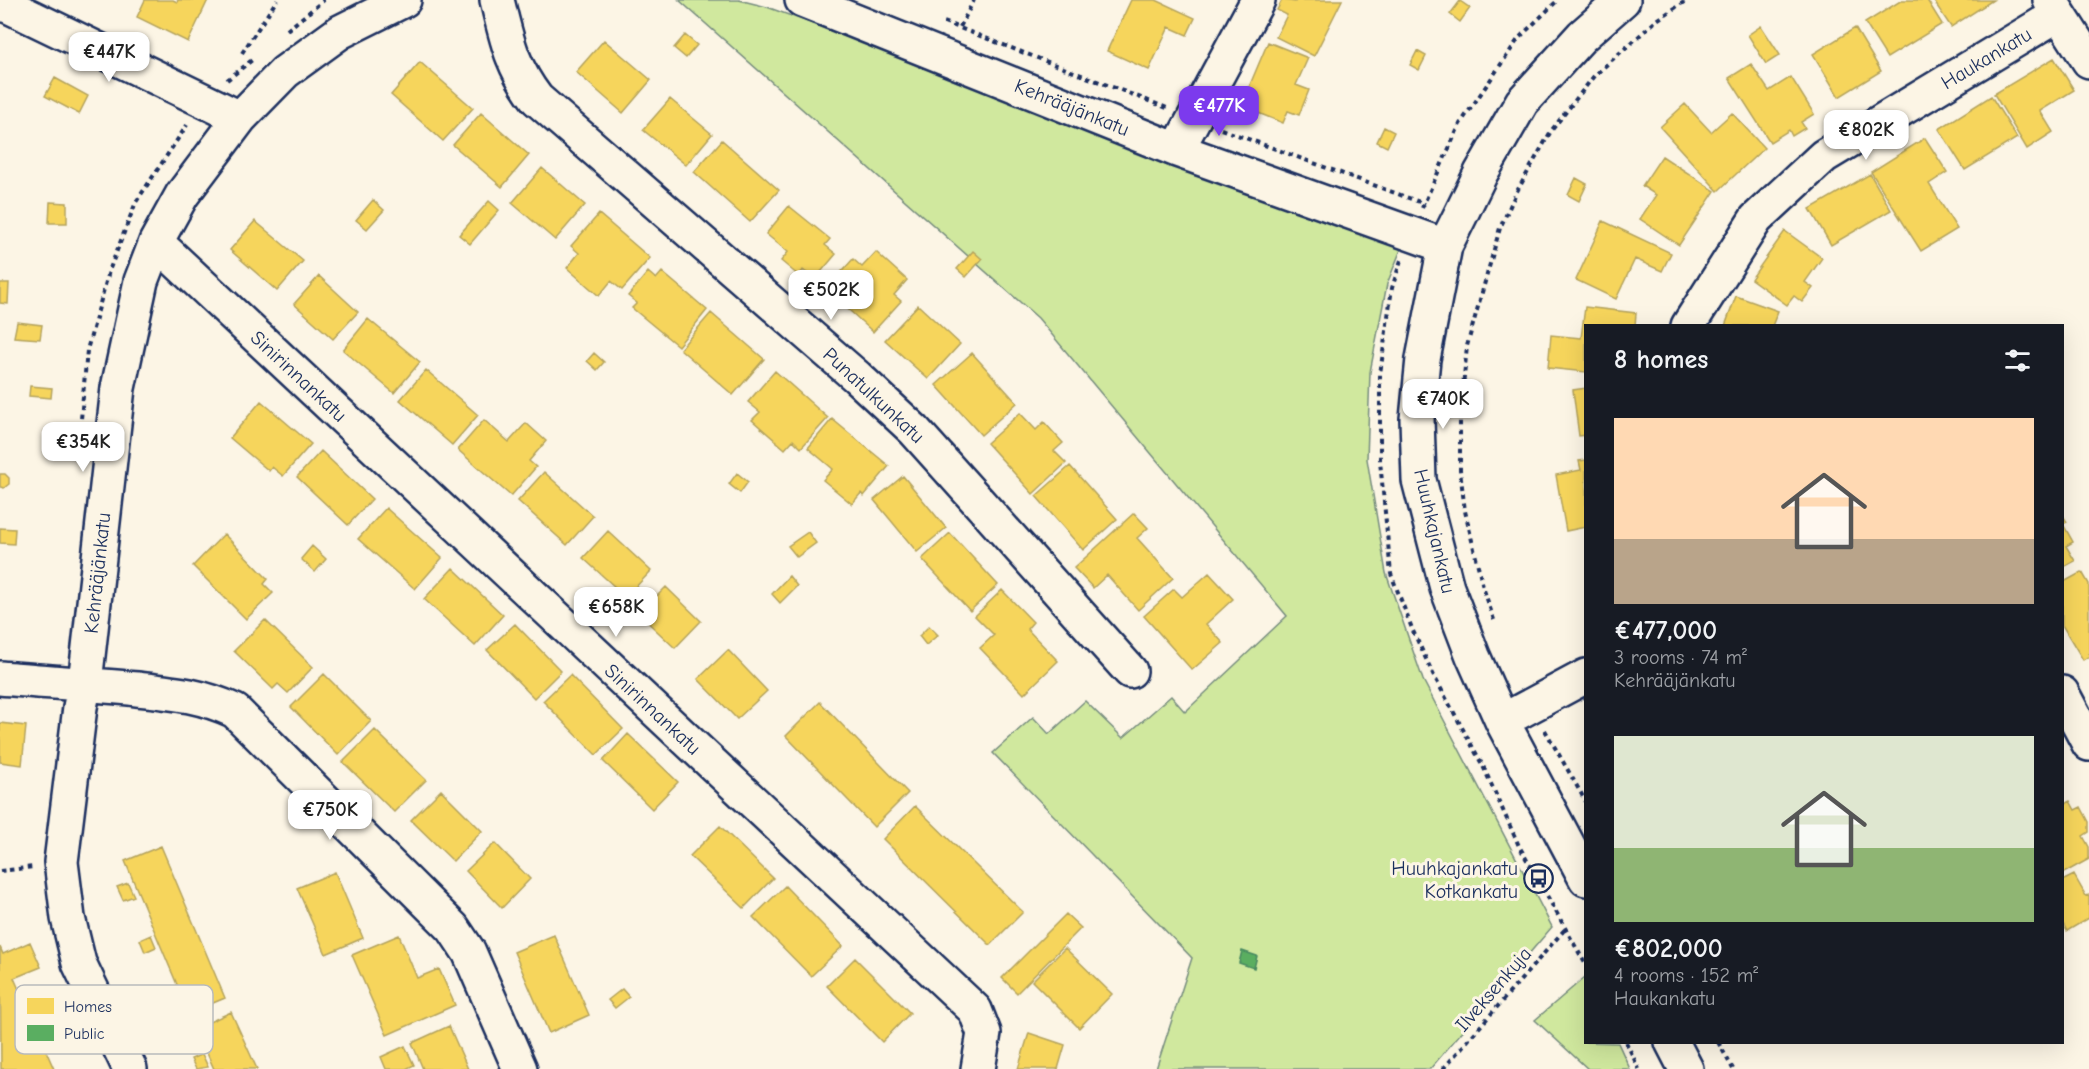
<!DOCTYPE html>
<meta charset="utf-8">
<style>
body{margin:0;font-family:"Comic Neue",sans-serif;background:#242831;color:#f1f3f6;height:100vh;display:flex;flex-direction:column;font-size:22px;white-space:nowrap}
*{box-sizing:border-box;margin:0}
p{font-size:20px;color:#9ea1a6}
.icon{flex:none;width:33px;height:33px;fill:none;stroke:currentColor;stroke-width:2;stroke-linecap:round;stroke-linejoin:round}
.map{position:relative;flex:1;overflow:hidden}
.details{position:absolute;left:1584px;top:324px;width:480px;height:720px;display:flex;flex-direction:column;background:#171b24;border-radius:0px;box-shadow:0 6px 24px #0002}
.details>*{flex:none}
.price{position:absolute;translate:-50% -51px;padding:0 14px;border-radius:12px;background:#fff;color:#222;font-size:20px;line-height:39px;filter:drop-shadow(0 2px 3px #0008)}
.price::after{content:'';position:absolute;left:50%;top:36px;width:18px;height:14px;margin-left:-9px;background:inherit;clip-path:polygon(0 0,100% 0,50% 100%)}
.price.active{background:#7c3aed;color:#fff}
ul{padding:0;list-style:none}
li{display:grid;align-content:center;gap:12px;height:318px;padding:0 30px}
li span{display:grid;place-items:center;height:186px;border-radius:0px;color:#555}
li>.icon{margin-inline-start:auto}
span .icon{width:108px;height:108px;fill:#fffc;stroke-width:1}
li b{font-size:26px}
h2{display:flex;justify-content:space-between;align-items:center;height:72px;padding:0 30px;font-size:26px}
.map>svg:first-child{display:block}
</style>
<div class="map">
<svg width="2089" height="1069" viewBox="0 0 2089 1069">
<rect width="100%" height="100%" fill="#fcf5e5"/>
<filter id="ink" filterUnits="userSpaceOnUse"><feTurbulence type="fractalNoise" baseFrequency=".0167" numOctaves="2"/><feDisplacementMap in="SourceGraphic" scale="12" xChannelSelector="R" yChannelSelector="G"/><feConvolveMatrix kernelMatrix="1 2 1 2 8 2 1 2 1" color-interpolation-filters="sRGB"/></filter>
<g filter="url(#ink)">
<path fill="#d0e89e" stroke="#768c7e" stroke-width="1.5" d="M679,0h60l28,7 637,235 -17,42 -17,88 -3,87 19,114 37,107 129,247 -122,142h-274l36,-111 -199,-205 40,-36 16,17 36,-33 38,37 48,-42 14,16 102,-96 -249,-298z
M1585,977l1,65 32,1 12,26h-42l-53,-49z"/>
<path fill="#f6d55c" stroke="#b4a35d" stroke-width="1.5" d="M145,0h28l4,2 1,-2h30l-20,42 -51,-25z
M1131,0h25l39,18 -8,17 -18,-8 -20,43 -42,-19z
M1282,0l13,2 1,-2h46l-28,56 -38,-19 11,-22 -10,-5z
M1902,0h25l15,24 -55,34 -22,-35z
M1933,0h60l-42,27z
M1460,1l10,7 -10,14 -10,-8z
M1761,26l19,29 -14,9 -18,-29z
M1855,28l26,43 -42,26 -26,-43z
M685,35l12,10 -11,13 -12,-10z
M604,40l47,40 -28,33 -47,-41z
M1268,42l40,16 -12,27 13,5 -10,25 -11,-4 -5,12 -42,-17z
M1417,51l9,5 -7,14 -9,-5z
M2054,58l20,32 -34,21 13,21 -26,17 -33,-55z
M420,62l53,46 -30,33 -52,-46z
M1751,64l18,27 22,-14 23,37 -13,8 4,6 -13,8 -3,-6 -19,12 -41,-64z
M55,78l33,18 -9,18 -34,-18z
M1991,96l26,42 -52,32 -26,-41z
M670,99l42,35 -26,31 -43,-35z
M1685,104l26,28 21,-19 32,35 -46,43 -58,-64z
M481,113l48,42 -27,32 -49,-42z
M1384,127l10,5 -7,15 -10,-5z
M1925,138l22,34 -18,12 28,45 -36,22 -50,-79z
M722,140l57,50 -29,32 -56,-50z
M1662,156l53,35 -36,54 -39,-26 16,-24 -14,-9z
M542,168l43,37 -30,35 -43,-37z
M1870,174l21,36 -60,35 -21,-36z
M1576,178l11,6 -8,17 -11,-6z
M373,200l11,10 -17,19 -11,-9z
M489,201l10,9 -29,34 -11,-9z
M50,202l17,1v20h-18z
M789,206l41,33 -5,6 11,9 -21,25 -12,-9 -4,6 -18,-15 7,-9 -22,-18z
M599,214l51,44 -28,32 -11,-9 -12,15 -32,-28 12,-15 -8,-7z
M255,221l48,40 -26,30 -47,-41z
M1603,221l68,32 -9,18 -27,-12 -19,40 -40,-19z
M1785,231l37,27 -17,24 8,6 -11,14 -8,-6 -7,9 -36,-26z
M973,251l9,8 -16,18 -9,-8z
M876,252l31,28 -13,15 7,6 -28,31 -47,-43 27,-30 9,8z
M648,272l8,7 6,-7 45,38 -29,36 -46,-38 5,-5 -9,-7z
M319,276l39,36 -25,27 -39,-35z
M0,283h9l-1,21 -8,-1z
M1736,296l42,15 -6,15h-47z
M918,305l42,39 -32,35 -43,-39z
M1585,307l51,6 -1,13h-49v46l-38,-4 3,-33 30,3z
M711,313l53,46 -31,36 -53,-46z
M368,319l52,43 -26,31 -51,-43z
M17,322l25,3 -2,14 -26,-2z
M594,353l10,9 -7,8 -10,-9z
M972,353l45,50 -36,32 -45,-50z
M426,370l52,45 -26,30 -52,-45z
M775,371l53,47 -27,30 -8,-8 -8,9 -33,-29 8,-8 -12,-10z
M30,386l22,2 -1,10 -22,-2z
M1586,388v47l-7,1 -6,-46z
M261,401l50,43 -28,32 -11,-9 -3,4 -39,-33z
M1020,413l16,17 8,-8 19,21 -9,8 12,12 -33,31 -46,-51z
M832,419l57,47 -25,30 -3,-3 -9,11 -29,-24 10,-11 -25,-21z
M484,420l25,22 17,-19 20,18 -17,20 7,6 -25,29 -53,-46z
M321,451l51,48 -24,26 -51,-48z
M1586,460v67l-20,4 -10,-56 25,-5 -2,-9z
M1070,466l47,53 -34,31 -47,-54z
M544,472l49,44 -26,29 -49,-44z
M737,473l11,9 -8,11 -11,-9z
M0,474h5l4,4v6l-5,4 -4,-1z
M903,476l43,52 -29,24 -43,-52z
M386,508l56,50 -27,31 -57,-50z
M1134,513l14,15 -11,10 36,40 -35,32 -31,-35 -14,13 -19,-20z
M2062,514l5,8 -4,2 10,18 -7,4 9,15 -13,7z
M0,528l15,1 -1,15 -14,-1z
M608,531l43,40 -25,26 -43,-39z
M808,532l8,11 -19,14 -9,-11z
M950,533l48,52 -28,26 -48,-52z
M224,534l44,45 -4,5 9,9 -27,26 -53,-53z
M312,546l14,13 -11,13 -14,-13z
M453,568l50,47 -28,31 -51,-47z
M2082,572l7,12v72l-6,4 -21,-35v-42z
M1209,573l24,26 -27,25 17,19 -31,27 -48,-54 30,-27 8,8z
M789,576l8,10 -17,17 -8,-9z
M666,587l35,34 -26,27 -36,-34z
M1002,590l31,32 -6,7 31,32 -34,33 -44,-46 14,-13 -19,-19z
M265,620l48,47 -25,26 -10,-9 -5,5 -39,-38z
M515,624l46,47 -27,27 -47,-48z
M929,626l9,9 -12,10 -7,-9z
M728,650l39,41 -30,28 -39,-40z
M324,674l47,47 -33,34 -47,-48z
M570,675l53,54 -27,26 -53,-54z
M820,702l88,91 -34,34 -88,-91z
M0,723l26,3 -4,39 -22,-3z
M375,730l51,50 -32,32 -51,-50z
M628,734l50,48 -26,27 -49,-48z
M441,790l41,41 -29,30 -42,-41z
M2070,801l5,9 6,-3 8,15v10l-6,4 6,11v12l-27,15v-69z
M915,806l108,106 -33,33 -107,-106z
M720,826l53,52 -29,30 -54,-52z
M495,843l35,36 -28,29 -36,-37z
M161,846l64,152 -36,15 -64,-152z
M335,872l28,66 -37,16 -29,-66z
M2074,875l12,21 3,-1v23l-22,13 -5,-9v-41z
M128,883l6,13 -11,4 -6,-13z
M785,886l58,60 -32,30 -58,-59z
M1066,914l15,14 -64,65 -15,-15z
M151,935l5,12 -11,5 -5,-12z
M399,935l18,43 22,-9 16,36 -68,30 -35,-80z
M554,935l35,80 -40,18 -35,-81z
M30,942l11,25 -27,11 19,43 26,-11 10,23 -26,11 11,25h-53l-1,-122 3,7z
M1065,948l47,46 -33,34 -47,-47z
M855,958l55,55 -28,29 -55,-56z
M622,989l7,8 -14,11 -7,-8z
M231,1012l26,57h-43l-18,-41z
M449,1026l19,43h-45l-11,-26z
M1029,1033l36,12 -7,24h-40z
M405,1046l9,19 -8,4h-20l-5,-12z
M202,1054l6,13 -12,2 -5,-10z"/>
<path fill="#5aae61" stroke="#478860" stroke-width="1.5" d="M1242,951l15,5 -3,12 -15,-5z"/>
<g fill="none" stroke-linecap="round" stroke-linejoin="round">
<defs>
<path id="minor" d="M497,0c10,40 14,65 40,99l320,278 57,53 216,241
M802,0l375,150 268,96
M2050,0l39,61
M0,2l240,116
M1177,150l81,-150
M156,242l819,768 9,23 -6,36
M1688,326l68,-107 68,-63 235,-142
M0,678c46,4 92,6 137,11 38,4 63,6 98,22l218,217 16,24 51,117
M2062,693l27,51
M1502,721l84,-45
M1586,879l-84,-158 -29,-65 -26,-68 -28,-108 -2,-61 6,-60 22,-113 16,-32 20,-41 41,-71 60,-66 41,-36
M1672,1042l14,27
M130,1069l-51,-106 -11,-45 -7,-56 19,-155 5,-24 33,-295 23,-107 15,-39 26,-47 58,-77 45,-46 55,-40 64,-32"/>
</defs>
<use href="#minor" stroke="#1b2f5e" stroke-width="38"/>
<path stroke="#1b2f5e" stroke-width="4" stroke-dasharray="4.5 4.5" stroke-linecap="butt" d="M944,22l223,86
M960,27l14,-27
M287,30l37,-30
M242,53l35,-53
M227,80l25,-20
M1221,129l204,75
M1422,208l38,-84 59,-86 39,-38
M1401,260l-9,28 -12,86v87l11,113 22,57 21,45 49,90 36,80 67,119
M78,454l9,-104 22,-79 27,-69 51,-77
M1494,620l-11,-33 -18,-76 -5,-41v-52l7,-72 33,-118 16,-35 35,-62 43,-55 63,-56 30,-20
M1545,730l41,72
M0,871l34,-4
M1626,1042l13,27
M1718,1042l15,27
M1443,1069l123,-141"/>
<use href="#minor" stroke="#fcf5e5" stroke-width="33"/>
</g>
</g>
<defs>
<symbol id="bus-ring" viewBox="-11 -11 22 22"><circle r="9.5" fill="#fcf5e5" stroke="#1b2f5e" stroke-width="1.5"/><path d="M-5-6H5V4H4V6H2V4H-2V6H-4V4H-5ZM-3.5-4V0h7V-4ZM-3.5 1.2v1.5H-2V1.2ZM2 1.2v1.5H3.5V1.2Z" fill="#1b2f5e"/></symbol>
</defs>
<g fill-rule="evenodd">
<use href="#bus-ring" x="1522" y="862" width="33" height="33"/>
</g>
<g text-anchor="middle" stroke-width="6" stroke-linejoin="round" paint-order="stroke">
<g font-size="20" fill="#1b2f5e" stroke="#fcf5e5">
<text transform="translate(1986 58) rotate(-31)" y="7">Haukankatu</text>
<text transform="translate(1072 107) rotate(22)" y="7">Kehrääjänkatu</text>
<text transform="translate(299 376) rotate(43)" y="7">Sinirinnankatu</text>
<text transform="translate(874 395) rotate(43)" y="7">Punatulkunkatu</text>
<text transform="translate(1435 531) rotate(77)" y="7">Huuhkajankatu</text>
<text transform="translate(97 573) rotate(-84)" y="7">Kehrääjänkatu</text>
<text transform="translate(653 709) rotate(43)" y="7">Sinirinnankatu</text>
<text transform="translate(1493 989) rotate(-49)" y="7">Ilveksenkuja</text>
</g>
<g font-size="20" fill="#1b2f5e" stroke="#fcf5e5" text-anchor="end">
<text x="1518" y="875">Huuhkajankatu<tspan x="1518" dy="23">Kotkankatu</tspan></text>
</g>
</g>
<rect x="15" y="985" width="198" height="69" rx="9" fill="#fcf5e5" stroke="#b8babc" stroke-width="1.5"/>
<rect x="27" y="998" width="27" height="16" fill="#f6d55c"/>
<rect x="27" y="1025" width="27" height="16" fill="#5aae61"/>
<g font-size="16" fill="#1b2f5e">
<text x="64" y="1012">Homes</text>
<text x="64" y="1039">Public</text>
</g>
</svg>
<b class="price" style="left:109px;top:83px">€447K</b>
<b class="price active" style="left:1219px;top:137px">€477K</b>
<b class="price" style="left:1866px;top:161px">€802K</b>
<b class="price" style="left:831px;top:321px">€502K</b>
<b class="price" style="left:1443px;top:430px">€740K</b>
<b class="price" style="left:83px;top:473px">€354K</b>
<b class="price" style="left:616px;top:638px">€658K</b>
<b class="price" style="left:330px;top:841px">€750K</b>
<section class="details">
<h2>8 homes<svg class="icon" aria-label="filters" viewBox="0 0 24 24"><path d="M4 7h16M4 17h16"/><circle cx="9" cy="7" r="2"/><circle cx="15" cy="17" r="2"/></svg></h2>
<ul>
<li><span style="background:linear-gradient(#ffd9b3 65%,#b9a48a 0)"><svg class="icon" aria-label="home" viewBox="0 0 24 24"><path d="M3 11l9-7 9 7M6 9v11h12V9"/></svg></span><div><b>€477,000</b><p>3 rooms · 74 m²</p><p>Kehrääjänkatu</p></div></li>
<li><span style="background:linear-gradient(#dfe7d0 60%,#8fb573 0)"><svg class="icon" aria-label="home" viewBox="0 0 24 24"><path d="M3 11l9-7 9 7M6 9v11h12V9"/></svg></span><div><b>€802,000</b><p>4 rooms · 152 m²</p><p>Haukankatu</p></div></li>
</ul>
</section>
</div>
